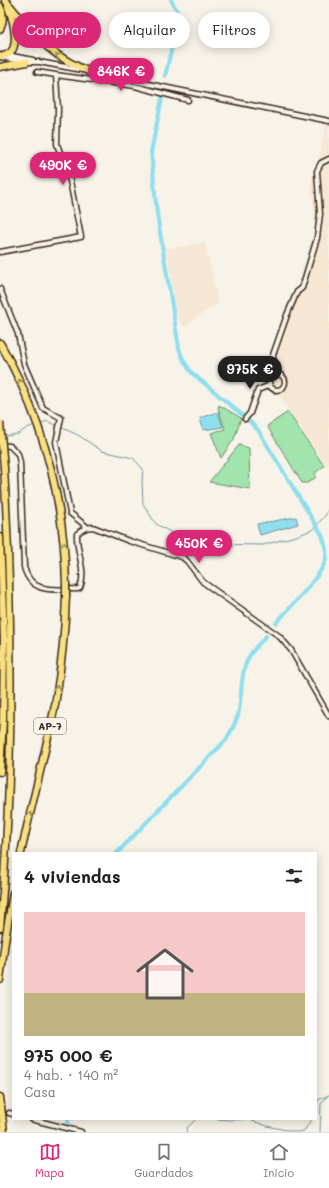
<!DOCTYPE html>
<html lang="es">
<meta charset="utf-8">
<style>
body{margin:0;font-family:Mali,sans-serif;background:#f6f6f6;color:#222;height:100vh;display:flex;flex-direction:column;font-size:15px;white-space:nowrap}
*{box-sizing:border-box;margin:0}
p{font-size:13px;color:#767676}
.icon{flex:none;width:22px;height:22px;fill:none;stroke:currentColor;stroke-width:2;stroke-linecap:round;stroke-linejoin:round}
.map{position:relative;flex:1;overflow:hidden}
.details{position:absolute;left:12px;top:852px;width:305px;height:268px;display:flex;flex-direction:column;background:#fff;border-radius:0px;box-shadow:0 2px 10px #0003}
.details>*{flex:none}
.banner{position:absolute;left:12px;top:12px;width:305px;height:36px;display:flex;gap:8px}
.price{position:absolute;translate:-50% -34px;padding:0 9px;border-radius:14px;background:#db2777;color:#fff;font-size:13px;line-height:26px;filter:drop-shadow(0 1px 2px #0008)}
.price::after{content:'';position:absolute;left:50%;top:24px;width:12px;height:9px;margin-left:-6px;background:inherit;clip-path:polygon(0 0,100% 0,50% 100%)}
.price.selected{background:#222;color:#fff}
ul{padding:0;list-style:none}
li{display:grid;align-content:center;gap:8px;height:212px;padding:0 12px}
li span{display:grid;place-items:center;height:124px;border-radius:0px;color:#555}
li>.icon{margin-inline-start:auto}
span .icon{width:72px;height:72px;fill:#fffc;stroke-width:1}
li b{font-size:17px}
h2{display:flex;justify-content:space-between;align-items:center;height:48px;padding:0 12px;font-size:17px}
.pill{padding:0 14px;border-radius:18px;background:#fff;box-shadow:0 2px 10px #0003;font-size:14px;line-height:36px}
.pill.selected{background:#db2777;color:#fff}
.tab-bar{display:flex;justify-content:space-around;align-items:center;height:56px;border-top:1px solid #e0e0e0;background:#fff;font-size:11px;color:#767676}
.tab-bar a{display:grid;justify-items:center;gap:2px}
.tab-bar .selected{color:#db2777}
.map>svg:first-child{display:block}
</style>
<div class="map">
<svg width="329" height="1132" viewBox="0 0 329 1132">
<rect width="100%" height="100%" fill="#f7f3e8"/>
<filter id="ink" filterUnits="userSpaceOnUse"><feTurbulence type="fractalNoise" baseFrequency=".025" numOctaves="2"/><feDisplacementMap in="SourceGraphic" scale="8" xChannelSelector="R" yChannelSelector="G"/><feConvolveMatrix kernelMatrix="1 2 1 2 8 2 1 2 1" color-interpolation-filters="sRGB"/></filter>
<g filter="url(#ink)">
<path fill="#f6e6d4" d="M326,125h3v339l-3,2 -46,-70 -9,-4 -9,-10 38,-102 15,-56 -4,-44 9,-26z
M205,242l13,61 -34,24 -7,-10 -11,-68z"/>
<path fill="#a2e4ae" stroke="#6e8766" d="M219,405l22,13 -7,21 -13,19 -10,-25 14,-4 -7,-21z
M288,412l36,54 -8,6 -1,6 -8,5h-5l-35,-57z
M239,445l10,3 1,41 -41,-7z"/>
<path fill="#8fdeed" stroke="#6d969a" d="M218,412l5,15 -20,3 -3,-12z
M296,517l2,7 -38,11 -3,-11z"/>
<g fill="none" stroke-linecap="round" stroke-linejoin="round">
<path stroke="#6d969a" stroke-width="1" d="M40,424l7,-3 10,5
M60,427l18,8 24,16 31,7 10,11 -1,11 1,24 13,20 27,15 24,5 56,1 33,-9 16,-6 13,-14 4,-8
M5,436l13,-2 9,-6 8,-3
M316,1109l2,-9 11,-5
M216,1119l14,1 17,-1 20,7 29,6
M186,1132l1,-4 9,-9
M297,1132l7,-1 8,-12
M320,1132l1,-28 7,-9"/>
<path stroke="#8fdeed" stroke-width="4" d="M165,76l14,-57 -3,-10 -5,-9
M162,98l-11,54 6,62 22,134c3,10 6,17 13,25l55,46 11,11 64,105c3,8 5,15 4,24 -4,17 -38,50 -50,64
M117,853l109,-113c5,-8 9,-16 12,-25 5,-20 1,-42 12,-60 4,-7 11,-13 16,-19
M68,1124v-5"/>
<defs>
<path id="minor" d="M7,55l26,5
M0,57l27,5h12l43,8
M90,72l239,49
M56,75l79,11 53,14
M0,252l81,-15 -11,-56 -13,-37 1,-35 -2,-34 -19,-3
M0,289l18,45 6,30 19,44 18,10 -5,24 14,71 17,14
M275,374l-2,-19 14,-40 10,-23 5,-4 15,-50 3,-24 -3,-43 4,-8 8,-4
M269 382a8 8 0 1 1 16 0a8 8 0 1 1-16 0Z
M245,419l5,-6 8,-23 12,-5
M0,445l10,1 8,8 2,9 4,104c7,28 31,22 54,22l2,-1c7,-17 -4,-37 -3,-54 5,-5 9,-7 16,-7l36,14 53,16 5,4 16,21 76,54 12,14 38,66
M9,1113l4,1
M31,1119l50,13"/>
<path id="highway" d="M5,0c29,34 44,57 88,73
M0,6c4,8 4,15 0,23
M0,56c24,1 13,-37 8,-49
M0,67l27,-5
M0,343c43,75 64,154 66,241
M0,537l4,102 -1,80 -3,53
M21,853c11,-50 24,-99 34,-148 6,-36 10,-72 11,-109
M0,928c14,-153 13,-306 4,-460
M0,980l5,-39 8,-48
M0,1097l4,35"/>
</defs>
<use href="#minor" stroke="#3b2a1e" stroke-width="7"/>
<use href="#highway" stroke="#3b2a1e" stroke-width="9"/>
<use href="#minor" stroke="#f7f3e8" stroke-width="4"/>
<use href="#highway" stroke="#f9e181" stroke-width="6"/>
<defs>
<path id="highway-bridge" d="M0,423l4,45
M66,584v12"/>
</defs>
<use href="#highway-bridge" stroke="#3b2a1e" stroke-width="9" stroke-linecap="butt"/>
<use href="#highway-bridge" stroke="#f9e181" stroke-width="6"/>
</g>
<defs><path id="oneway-chevron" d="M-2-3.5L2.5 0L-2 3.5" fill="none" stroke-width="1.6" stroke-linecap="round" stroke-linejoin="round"/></defs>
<g stroke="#9a8650">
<use href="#oneway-chevron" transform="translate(58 56) rotate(-146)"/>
<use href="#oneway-chevron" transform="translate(20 382) rotate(-115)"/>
<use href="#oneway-chevron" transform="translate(64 545) rotate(-94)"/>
<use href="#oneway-chevron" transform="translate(57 688) rotate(-81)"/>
<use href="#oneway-chevron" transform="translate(30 815) rotate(-77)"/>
</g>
</g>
<g text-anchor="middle" stroke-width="4" stroke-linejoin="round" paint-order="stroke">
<rect fill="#f7f3e8" stroke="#73665b" stroke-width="1" x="34" y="718" width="32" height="16" rx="3"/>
<g font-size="10" font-weight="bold" fill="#3b2a1e">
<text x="50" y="730">AP-7</text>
</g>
</g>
</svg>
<b class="price" style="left:121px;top:92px">846K €</b>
<b class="price" style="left:63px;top:186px">490K €</b>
<b class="price selected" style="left:250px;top:390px">975K €</b>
<b class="price" style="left:199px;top:564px">450K €</b>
<div class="banner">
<a class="pill selected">Comprar</a>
<a class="pill">Alquilar</a>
<a class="pill">Filtros</a>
</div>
<section class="details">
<h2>4 viviendas<svg class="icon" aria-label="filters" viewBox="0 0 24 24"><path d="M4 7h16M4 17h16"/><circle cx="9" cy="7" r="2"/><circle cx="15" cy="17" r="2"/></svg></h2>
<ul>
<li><span style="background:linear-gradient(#f6c9c9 65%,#c2b280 0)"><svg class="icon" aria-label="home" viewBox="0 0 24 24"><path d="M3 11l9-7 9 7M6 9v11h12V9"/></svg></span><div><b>975 000 €</b><p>4 hab. · 140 m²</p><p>Casa</p></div></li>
</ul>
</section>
</div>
<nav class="tab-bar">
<a class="selected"><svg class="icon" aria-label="map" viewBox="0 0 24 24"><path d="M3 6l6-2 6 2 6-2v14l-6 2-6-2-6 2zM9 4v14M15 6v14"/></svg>Mapa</a>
<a><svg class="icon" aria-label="saved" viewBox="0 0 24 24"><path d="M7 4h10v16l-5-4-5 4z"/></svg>Guardados</a>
<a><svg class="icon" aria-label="home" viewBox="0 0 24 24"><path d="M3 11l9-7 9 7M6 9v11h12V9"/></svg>Inicio</a>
</nav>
